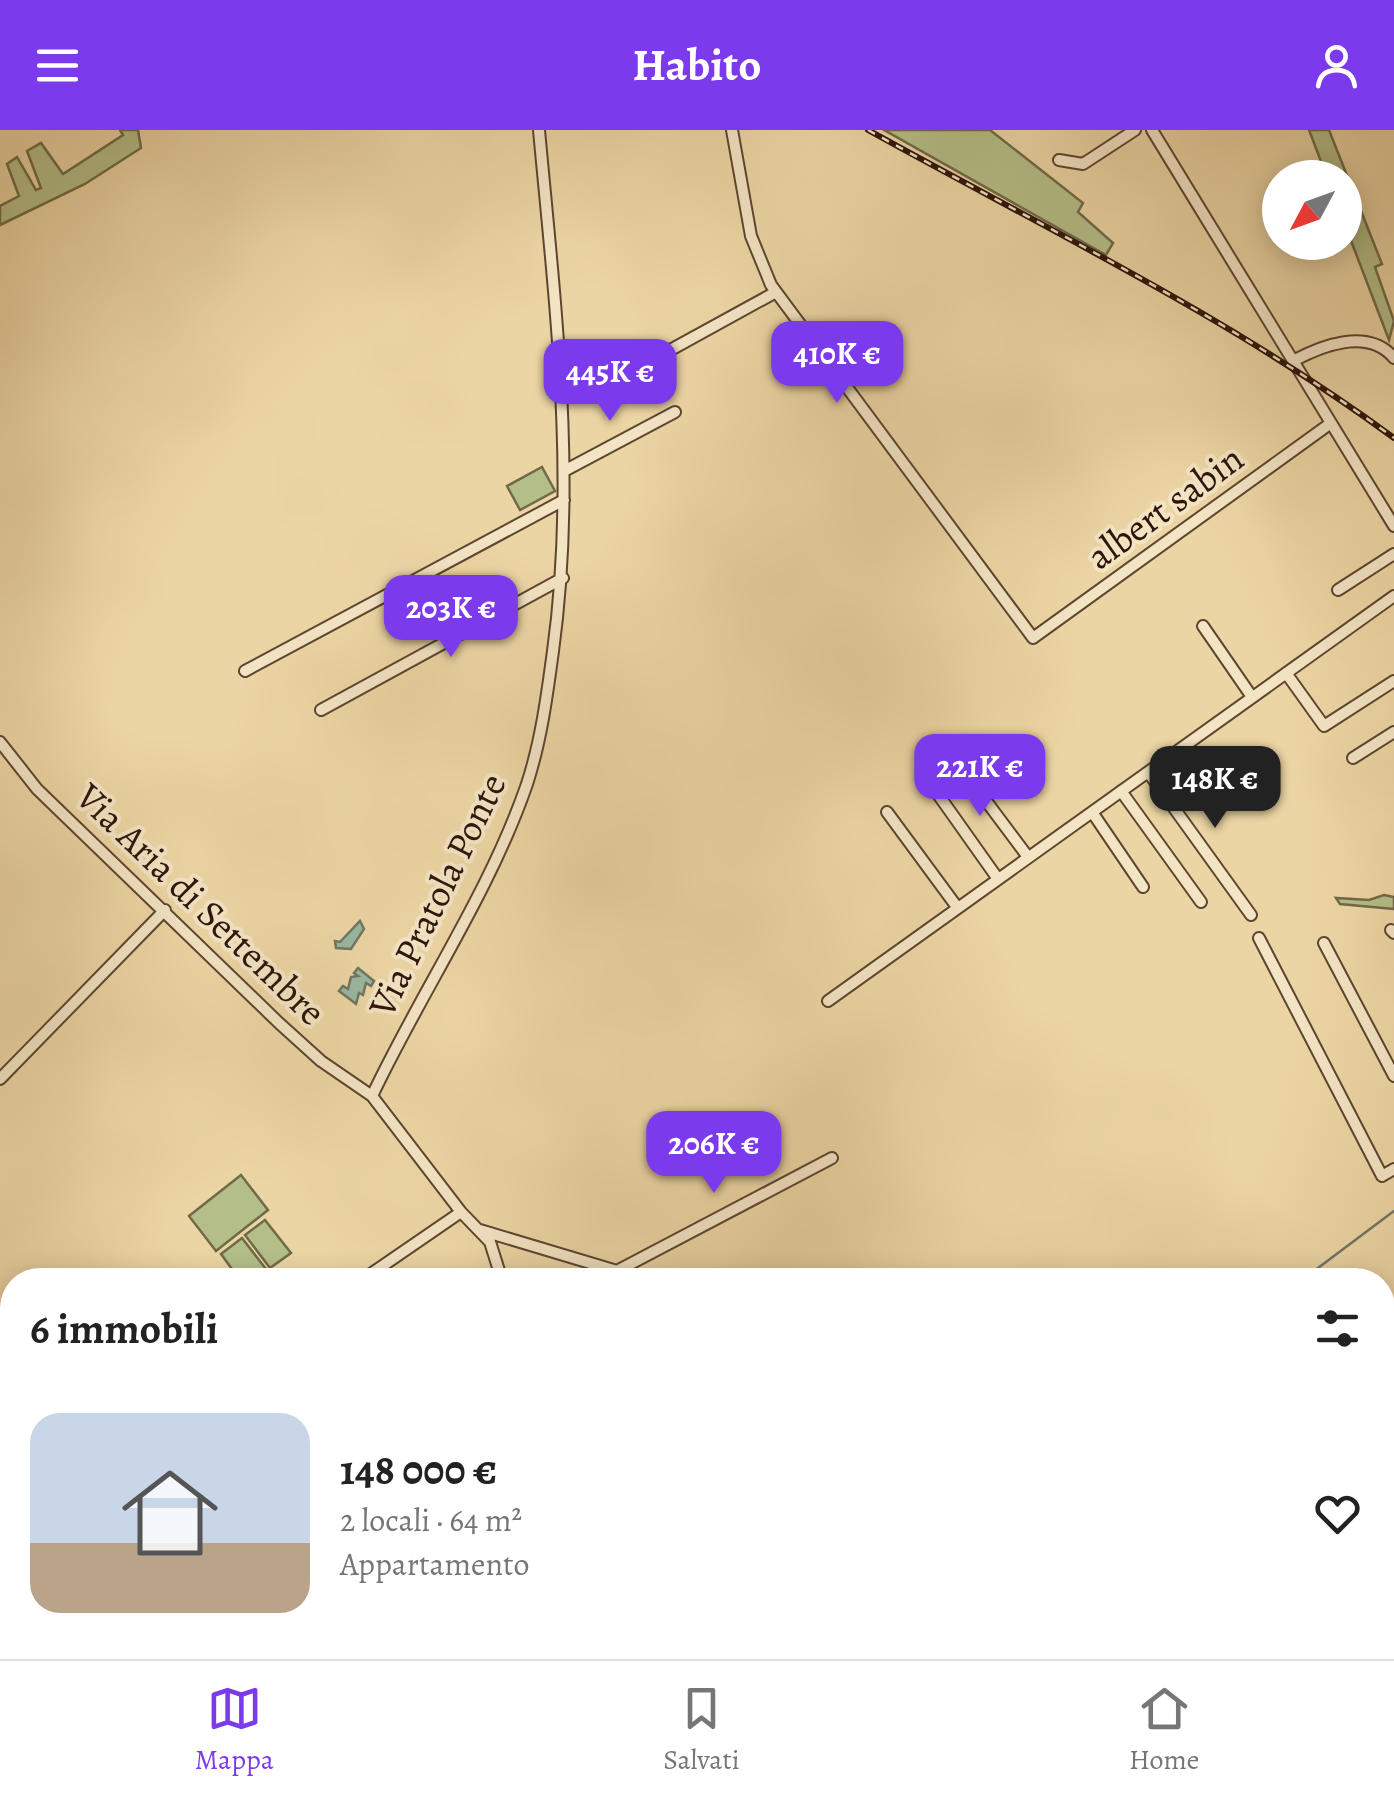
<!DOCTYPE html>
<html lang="it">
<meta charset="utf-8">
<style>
body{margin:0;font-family:Alegreya,serif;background:#f6f6f6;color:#222;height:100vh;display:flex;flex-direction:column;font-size:38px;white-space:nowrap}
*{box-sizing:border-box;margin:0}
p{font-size:32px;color:#767676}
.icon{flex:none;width:55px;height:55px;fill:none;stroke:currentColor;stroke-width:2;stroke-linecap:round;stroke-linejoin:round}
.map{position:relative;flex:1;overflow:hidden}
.side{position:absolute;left:0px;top:1138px;width:1395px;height:392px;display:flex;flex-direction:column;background:#fff;border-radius:40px 40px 0 0;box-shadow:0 5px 25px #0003}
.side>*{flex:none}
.needle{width:65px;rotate:229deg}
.controls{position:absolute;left:1262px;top:30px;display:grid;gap:20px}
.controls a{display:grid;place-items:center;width:100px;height:100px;border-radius:50%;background:#fff;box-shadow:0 5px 25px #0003;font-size:50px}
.price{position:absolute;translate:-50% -85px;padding:0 22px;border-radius:20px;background:#7c3aed;color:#fff;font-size:32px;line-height:65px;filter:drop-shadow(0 2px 5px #0008)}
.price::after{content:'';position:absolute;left:50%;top:60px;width:30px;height:22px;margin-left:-15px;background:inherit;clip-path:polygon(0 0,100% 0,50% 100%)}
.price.on{background:#222;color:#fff}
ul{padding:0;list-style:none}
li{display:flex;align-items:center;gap:30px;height:250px;padding:0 30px}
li+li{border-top:2px solid #e0e0e0}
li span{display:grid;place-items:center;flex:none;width:280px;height:200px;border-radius:30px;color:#555}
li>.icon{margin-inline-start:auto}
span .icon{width:120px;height:120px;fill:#fffc;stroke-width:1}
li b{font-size:42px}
h2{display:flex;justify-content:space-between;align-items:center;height:120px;padding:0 30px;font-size:42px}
header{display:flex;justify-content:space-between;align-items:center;height:130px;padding:0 30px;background:#7c3aed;color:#fff;font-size:45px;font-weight:700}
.dock{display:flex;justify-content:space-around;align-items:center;height:140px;border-top:2px solid #e0e0e0;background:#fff;font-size:28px;color:#767676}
.dock a{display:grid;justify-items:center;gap:5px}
.dock .on{color:#7c3aed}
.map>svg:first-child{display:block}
</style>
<header><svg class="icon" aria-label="menu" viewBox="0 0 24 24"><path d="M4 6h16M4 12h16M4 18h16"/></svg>Habito<svg class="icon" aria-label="person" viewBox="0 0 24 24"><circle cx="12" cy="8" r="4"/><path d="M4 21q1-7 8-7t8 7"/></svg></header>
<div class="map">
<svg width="1394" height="1529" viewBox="0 0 1394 1529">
<rect width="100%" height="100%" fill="#ecd5a4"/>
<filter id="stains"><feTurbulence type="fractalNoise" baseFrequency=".002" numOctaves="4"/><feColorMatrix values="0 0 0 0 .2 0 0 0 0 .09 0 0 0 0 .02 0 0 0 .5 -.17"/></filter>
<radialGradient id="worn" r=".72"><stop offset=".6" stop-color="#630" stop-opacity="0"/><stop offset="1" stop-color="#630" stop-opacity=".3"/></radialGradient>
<path fill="#b4be88" stroke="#706a49" stroke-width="2.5" d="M120,0h18l3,18 -56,36 -85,41v-19l19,-10 -12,-32 10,-7 19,33 5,-2 -14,-37 14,-8 22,31 60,-39z
M884,0h106l93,73 -5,9 35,31 -7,12z
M1309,0h20l53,134 -7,3 19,54 -5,19 -44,-115v-47l-18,-1z
M542,337l13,24 -35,19 -13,-24z
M1384,765l10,2v12l-54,-5 -4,-6 33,2z
M241,1045l27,35 -52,41 -27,-35z
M265,1090l26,33 -21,15 -25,-33z
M242,1108l27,35 -9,7h-20l-19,-26z"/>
<path fill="#9ab9a1" stroke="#6e7765" stroke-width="2.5" d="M360,791l4,8 -13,20 -15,-1 -1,-7 5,1z
M358,838l16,13 -3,5 -5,-3 -3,12 -4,-2 -3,11 -17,-13 4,-5 5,3 3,-12 7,-1 -4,-3z"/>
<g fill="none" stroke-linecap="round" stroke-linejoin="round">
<path stroke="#6e7765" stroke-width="2.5" d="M1302,1150l92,-69
M794,1529l13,-11"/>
<defs>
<path id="minor" d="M732,0l19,106 20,49 262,353 298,-215
M1152,0l242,396
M1059,30l24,4 52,-34
M654,229l122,-67
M1293,231c28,-15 75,-34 101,-3
M562,265l82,-45
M564,341l111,-59
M1338,460l56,-36
M1203,496l49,71
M245,541l319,-171
M1286,543l38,53 70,-45
M321,580l242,-132
M0,612l37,47 242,234 42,38 51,35 89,116 29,30 12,38
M1353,628l41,-26
M960,636l68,91
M1148,642l103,143
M930,653l68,96
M1121,661l80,111
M887,682l70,95
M1092,682l51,75
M1391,800l3,3
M1259,808l123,238 12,-7
M1324,813l70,133
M828,871l566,-405
M0,949l165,-169
M372,966c49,-104 117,-202 155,-312 14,-43 20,-88 26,-133 24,-174 2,-347 -14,-521
M480,1100l167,50
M615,1142l217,-114
M362,1150l99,-68
M1382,1321l12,-8
M1382,1508l12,3
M668,1518l5,11
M1060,1529l19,-11
M1197,1529l18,-11
M1318,1529l17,-11"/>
</defs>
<use href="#minor" stroke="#5d4530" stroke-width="14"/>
<use href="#minor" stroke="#f3e4c4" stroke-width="10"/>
<defs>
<path id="rail" d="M868,0c177,98 363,188 526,308"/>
</defs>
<use href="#rail" stroke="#2d150a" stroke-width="6"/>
<use href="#rail" stroke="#f3e4c4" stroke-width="2.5" stroke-dasharray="8" stroke-linecap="butt"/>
</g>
<g text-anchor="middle" stroke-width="8" stroke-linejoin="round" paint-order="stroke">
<g font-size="38" fill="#2d150a" stroke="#f3e4c4">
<text transform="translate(1165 377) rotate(-36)" y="13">albert sabin</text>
<text transform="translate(437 765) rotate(-64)" y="13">Via Pratola Ponte</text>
<text transform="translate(201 774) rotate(44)" y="13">Via Aria di Settembre</text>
</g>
</g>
<rect width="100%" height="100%" filter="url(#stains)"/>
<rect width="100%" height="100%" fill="url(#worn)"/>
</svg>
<div class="controls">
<a><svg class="needle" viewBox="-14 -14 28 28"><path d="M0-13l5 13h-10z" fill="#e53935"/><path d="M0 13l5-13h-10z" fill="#767676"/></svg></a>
</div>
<b class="price" style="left:837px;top:276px">410K €</b>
<b class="price" style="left:610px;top:294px">445K €</b>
<b class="price" style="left:451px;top:530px">203K €</b>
<b class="price" style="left:980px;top:689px">221K €</b>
<b class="price on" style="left:1215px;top:701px">148K €</b>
<b class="price" style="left:714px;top:1066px">206K €</b>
<section class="side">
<h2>6 immobili<svg class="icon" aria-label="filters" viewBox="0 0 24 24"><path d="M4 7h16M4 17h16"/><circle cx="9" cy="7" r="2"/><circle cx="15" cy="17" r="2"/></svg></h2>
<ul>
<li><span style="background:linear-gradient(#c9d6e8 65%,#b9a48a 0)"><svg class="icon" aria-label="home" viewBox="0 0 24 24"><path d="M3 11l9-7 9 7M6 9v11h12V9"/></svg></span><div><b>148 000 €</b><p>2 locali · 64 m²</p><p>Appartamento</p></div><svg class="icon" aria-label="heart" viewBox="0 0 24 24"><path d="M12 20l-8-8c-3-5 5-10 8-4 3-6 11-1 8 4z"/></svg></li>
</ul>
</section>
</div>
<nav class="dock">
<a class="on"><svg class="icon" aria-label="map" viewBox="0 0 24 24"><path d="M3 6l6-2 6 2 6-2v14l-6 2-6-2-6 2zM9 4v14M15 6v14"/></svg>Mappa</a>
<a><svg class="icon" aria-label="saved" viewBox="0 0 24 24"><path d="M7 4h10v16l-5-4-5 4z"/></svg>Salvati</a>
<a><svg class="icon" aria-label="home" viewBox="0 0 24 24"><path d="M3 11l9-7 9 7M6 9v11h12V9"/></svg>Home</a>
</nav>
